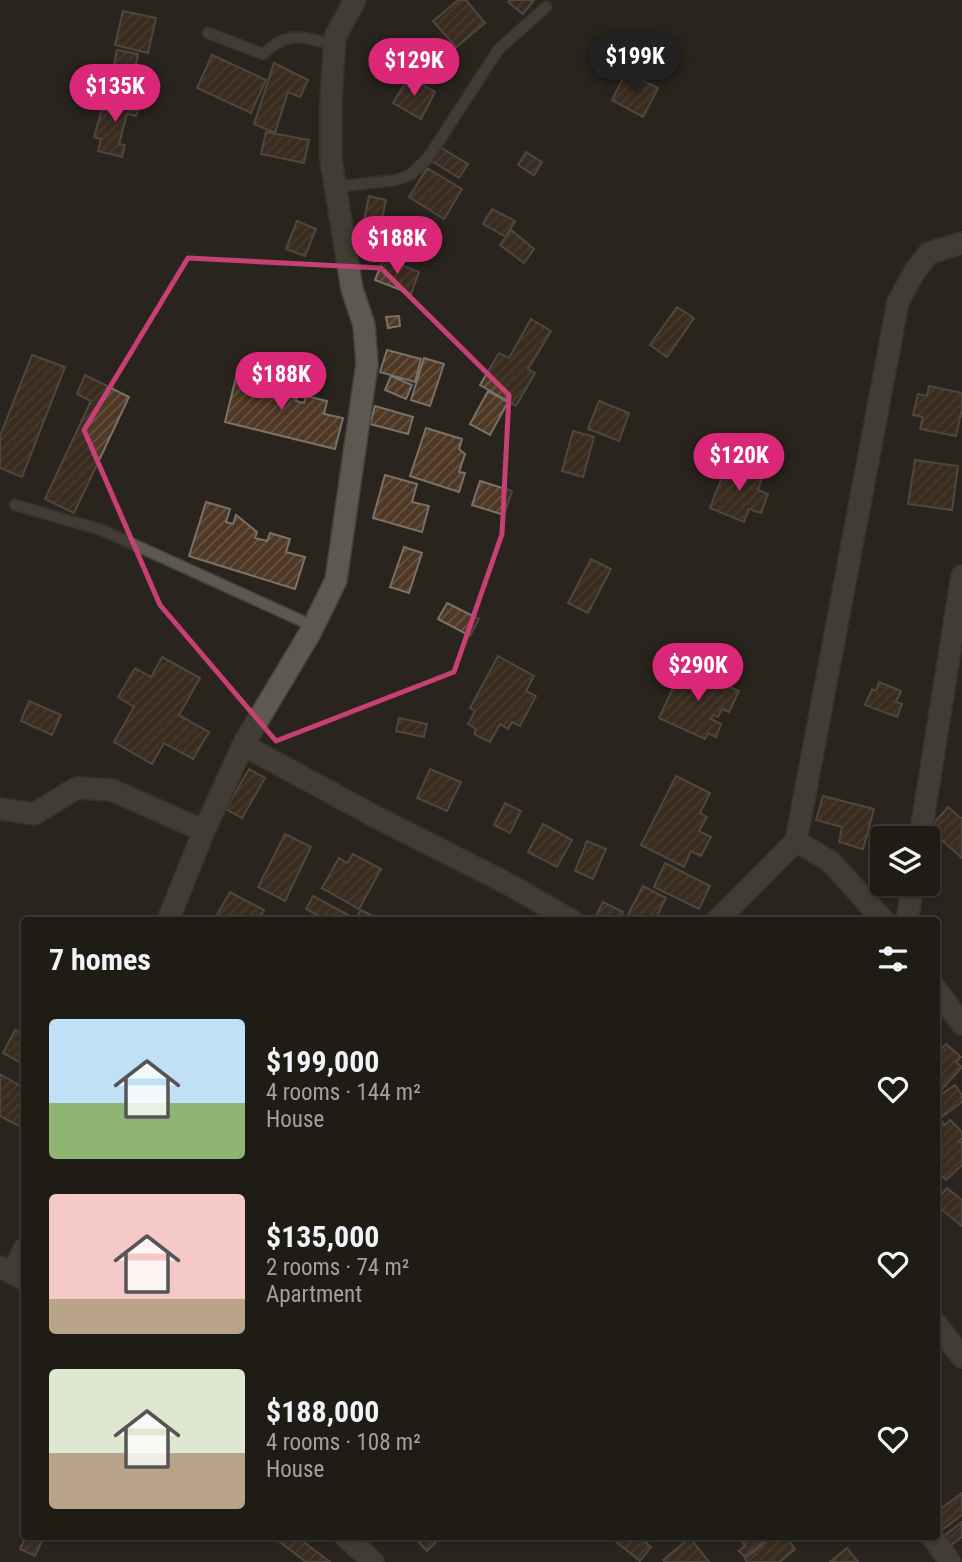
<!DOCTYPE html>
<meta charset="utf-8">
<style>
body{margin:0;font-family:"Roboto Condensed",sans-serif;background:#2c2923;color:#f1f3f6;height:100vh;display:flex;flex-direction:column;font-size:26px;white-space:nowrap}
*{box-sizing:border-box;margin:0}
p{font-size:23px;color:#a1a1a1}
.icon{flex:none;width:38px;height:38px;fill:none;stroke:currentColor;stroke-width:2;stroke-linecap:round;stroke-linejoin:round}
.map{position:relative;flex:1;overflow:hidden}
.side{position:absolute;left:21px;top:917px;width:919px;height:623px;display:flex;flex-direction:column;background:#1f1c16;border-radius:7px;box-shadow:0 2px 5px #0004,0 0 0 2px #3c3a35}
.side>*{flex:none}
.buttons{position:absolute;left:870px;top:826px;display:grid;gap:14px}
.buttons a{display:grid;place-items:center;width:70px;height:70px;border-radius:7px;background:#1f1c16;box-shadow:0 2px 5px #0004,0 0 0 2px #3c3a35;font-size:35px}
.price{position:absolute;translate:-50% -60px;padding:0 16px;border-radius:24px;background:#db2777;color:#fff;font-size:23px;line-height:46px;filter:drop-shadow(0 2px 4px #0008)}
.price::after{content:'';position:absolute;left:50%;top:42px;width:21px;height:16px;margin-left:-10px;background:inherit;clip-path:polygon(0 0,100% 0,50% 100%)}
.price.selected{background:#222;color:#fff}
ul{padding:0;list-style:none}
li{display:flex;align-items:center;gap:21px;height:175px;padding:0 28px}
li span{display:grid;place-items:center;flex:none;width:196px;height:140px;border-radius:7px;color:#555}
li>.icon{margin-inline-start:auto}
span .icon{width:84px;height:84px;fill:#fffc;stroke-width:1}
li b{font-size:30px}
h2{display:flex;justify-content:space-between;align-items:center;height:84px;padding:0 28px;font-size:30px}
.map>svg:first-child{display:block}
</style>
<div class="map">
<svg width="962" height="1562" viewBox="0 0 962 1562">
<defs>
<pattern id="building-hatch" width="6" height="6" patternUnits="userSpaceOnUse" patternTransform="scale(1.75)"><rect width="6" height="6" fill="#4f3824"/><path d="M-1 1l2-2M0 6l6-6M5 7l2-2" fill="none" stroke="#685443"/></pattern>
</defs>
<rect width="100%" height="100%" fill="#29251e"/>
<path fill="url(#building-hatch)" stroke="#79716a" stroke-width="2" d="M458,0h8l19,23 -29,24 -23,-26z
M510,0h24l-11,14 -15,-12z
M123,11l33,7 -8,35 -33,-8z
M117,50l21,4 -7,35 -21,-4z
M212,55l54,25 -15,33 -54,-25z
M274,63l34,17 -8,17 -12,-5 -13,41 -21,-9z
M626,72l32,16 -15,29 -31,-17z
M409,77l26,15 -14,27 -28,-16z
M113,93l28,7 -5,16 -9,-2 -8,30 6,1 -3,12 -24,-6 3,-12 -7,-2 8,-28 6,2z
M266,132l43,8 -5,23 -43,-9z
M440,147l28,17 -9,14 -27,-17z
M526,152l16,10 -8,13 -16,-10z
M427,168l35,21 -18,30 -35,-22z
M369,196l17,4 -6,29 -17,-4z
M492,209l23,12 -9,16 -23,-13z
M297,221l19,8 -11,27 -19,-7z
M511,230l23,19 -10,14 -24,-18z
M384,258l35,14 -8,22 -36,-14z
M677,307l17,11 -27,39 -17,-12z
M399,316l1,10 -12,2 -2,-11z
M531,319l20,12 -23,38 7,4 -19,33 -36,-21 19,-32 10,5z
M387,350l34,9 -6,23 -35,-10z
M32,355l33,12 -43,110 -22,-9v-32z
M424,358l20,6 -14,42 -19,-6z
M238,369l26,7 -3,13 11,3 3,-11 22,14 -1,6 8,2 2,-7 21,5 -3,13 19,4 -8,31 -110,-27z
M85,375l44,22 -55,116 -29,-14 46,-98 -14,-7z
M391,376l21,9 -6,14 -21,-9z
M929,386l33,7v16l-6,27 -36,-7 3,-12 -10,-2 5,-21 9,2z
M488,391l20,11 -18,33 -20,-11z
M599,401l30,12 -10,28 -31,-12z
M375,406l38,11 -5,17 -38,-10z
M426,428l36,11 -3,10 6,5 -6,18 6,1 -6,19 -49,-16z
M573,431l21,6 -11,40 -21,-6z
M915,460l43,6 -6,44 -44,-6z
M728,462l35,14 -5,14 10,4 -7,19 -12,-4 -5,13 -34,-14z
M385,475l32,9 -5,18 17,4 -7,26 -49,-14z
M480,481l32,10 -8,24 -32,-10z
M206,502l24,7 -4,13 7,2 3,-9 21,17 -2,6 12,3 3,-8 20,6 -4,13 19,5 -10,32 -106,-33z
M404,547l18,6 -13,40 -19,-6z
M591,559l20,10 -23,44 -20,-10z
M447,603l32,16 -9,17 -32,-17z
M498,656l36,20 -8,15 10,5 -16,30 -8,-4 -4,7 -8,-5 -10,18 -16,-8 2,-5 -8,-5 7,-13 -5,-3z
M162,657l38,21 -21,37 30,17 -16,27 -29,-16 -12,21 -38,-22 20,-35 -16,-10 17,-29 16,9z
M683,666l56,25 -10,21 -7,-3 -4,8 -5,-2 -2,4 10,5 -5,13 -8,-4 -3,6 -46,-21z
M879,682l22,9 -5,11 6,2 -5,13 -32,-12 7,-16 4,2z
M29,701l32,14 -9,20 -31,-14z
M399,718l28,6 -3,13 -28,-6z
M249,769l16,9 -23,40 -16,-9z
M430,769l31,13 -14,29 -30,-13z
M676,776l34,17 -10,20 7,4 -8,14 12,6 -10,19 -10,-5 -7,16 -43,-22z
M823,796l51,13 -11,40 -24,-7 3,-15 -26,-7z
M505,803l16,8 -11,22 -16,-8z
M948,807l14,12v39l-33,-29z
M543,824l29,16 -15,27 -29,-15z
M285,834l26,13 -26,54 -27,-14z
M587,841l19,8 -13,30 -18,-8z
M353,854l28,15 -22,40 -37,-21 17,-30 8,5z
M665,863l45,23 -11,23 -45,-22z
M643,886l23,12 -11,22h-30z
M230,892l34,18 -6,10h-44z
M313,896l37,20 -2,4h-21l-21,-11z
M603,902l20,10 -4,8h-25z
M361,910l16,8 -2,2h-20z
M15,1030l9,4 -1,30 -20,-11z
M946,1044l15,13 -5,5 6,5 -26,29v-51l5,4z
M0,1074l24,14v33l-3,6 -21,-11z
M955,1085l7,10v7l-26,19v-23z
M940,1119l5,6 5,-5 12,12v6l-3,3 3,2v22l-16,15 -10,-10v-48z
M947,1188l15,12v26l-26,-21v-4z
M962,1493v22l-23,17 -3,-3v-17z
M962,1522v15l-15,11 -7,-9z
M26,1536h18l-9,20 -15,-7z
M272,1536h24l34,26h-24z
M413,1536h29l-15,15z
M609,1536h28l14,11 -11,14z
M746,1536l7,2 17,-2 -25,21 -6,-6 6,-5 -4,-6z
M773,1536h12l10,13 -15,13h-33l-2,-3z
M690,1538l19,24h-44l-2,-2z
M847,1548l11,14h-28z"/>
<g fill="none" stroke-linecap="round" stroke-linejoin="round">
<defs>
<path id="lane" d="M208,33l55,21c27,-25 38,-16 71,-10
M335,187l61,-7 14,-5 18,-17 70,-108 48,-43
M15,505l87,25 211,96"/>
<path id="street" d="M243,745l131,71 134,68 63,36
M0,809l34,5 43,-26 35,2 92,41
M920,838l42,-262
M796,841l35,21 52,58
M168,920l36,-89 39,-86 67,-112 26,-53 31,-216 -3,-39 -12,-36 -21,-129v-61l4,-62 20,-37
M718,920l78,-79 102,-539 17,-31 14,-18 33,-10
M907,920l6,-36
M936,989l26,35
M0,1267l24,12
M13,1272l11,-23
M936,1324l26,33
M345,1536l28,26
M932,1536l18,26"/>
</defs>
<use href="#lane" stroke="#46433e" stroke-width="13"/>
<use href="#street" stroke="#46433e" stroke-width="24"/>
<use href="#lane" stroke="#5d5950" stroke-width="10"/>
<use href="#street" stroke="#5d5950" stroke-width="21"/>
</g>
<path d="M0 0H962V1562H0ZM188,258l193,10 128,127 -7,139 -48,138 -178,69 -116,-136 -76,-175z" fill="#29251e" fill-opacity=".55" fill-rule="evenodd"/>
<path fill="none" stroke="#c73f74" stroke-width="5" stroke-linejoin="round" d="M188,258l193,10 128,127 -7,139 -48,138 -178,69 -116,-136 -76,-175z"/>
</svg>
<div class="buttons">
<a><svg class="icon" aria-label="layers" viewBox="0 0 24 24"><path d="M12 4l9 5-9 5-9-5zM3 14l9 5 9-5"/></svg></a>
</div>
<b class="price selected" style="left:635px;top:94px">$199K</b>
<b class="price" style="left:414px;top:98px">$129K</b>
<b class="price" style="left:115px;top:124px">$135K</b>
<b class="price" style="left:397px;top:276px">$188K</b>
<b class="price" style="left:281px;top:412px">$188K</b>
<b class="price" style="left:739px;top:493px">$120K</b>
<b class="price" style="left:698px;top:703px">$290K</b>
<section class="side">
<h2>7 homes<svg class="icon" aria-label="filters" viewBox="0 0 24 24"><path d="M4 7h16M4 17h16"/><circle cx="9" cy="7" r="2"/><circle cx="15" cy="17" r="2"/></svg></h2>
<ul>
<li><span style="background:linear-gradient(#bfe0f5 60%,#8fb573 0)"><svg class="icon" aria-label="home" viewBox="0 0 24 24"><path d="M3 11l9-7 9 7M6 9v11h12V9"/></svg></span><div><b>$199,000</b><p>4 rooms · 144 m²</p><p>House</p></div><svg class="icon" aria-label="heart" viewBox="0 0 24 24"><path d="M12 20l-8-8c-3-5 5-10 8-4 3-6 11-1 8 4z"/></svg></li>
<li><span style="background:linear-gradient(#f6c9c9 75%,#b9a48a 0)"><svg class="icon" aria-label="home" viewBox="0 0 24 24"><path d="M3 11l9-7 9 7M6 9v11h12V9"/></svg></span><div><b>$135,000</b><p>2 rooms · 74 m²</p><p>Apartment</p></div><svg class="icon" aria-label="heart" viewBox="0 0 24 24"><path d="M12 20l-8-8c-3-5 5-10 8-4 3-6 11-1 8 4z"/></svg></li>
<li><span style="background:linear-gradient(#dfe7d0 60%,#b9a48a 0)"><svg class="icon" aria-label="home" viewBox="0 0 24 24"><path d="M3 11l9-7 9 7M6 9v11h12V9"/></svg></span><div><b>$188,000</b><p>4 rooms · 108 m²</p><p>House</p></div><svg class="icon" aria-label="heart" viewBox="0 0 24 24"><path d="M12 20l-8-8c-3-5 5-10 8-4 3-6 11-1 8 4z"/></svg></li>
</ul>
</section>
</div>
